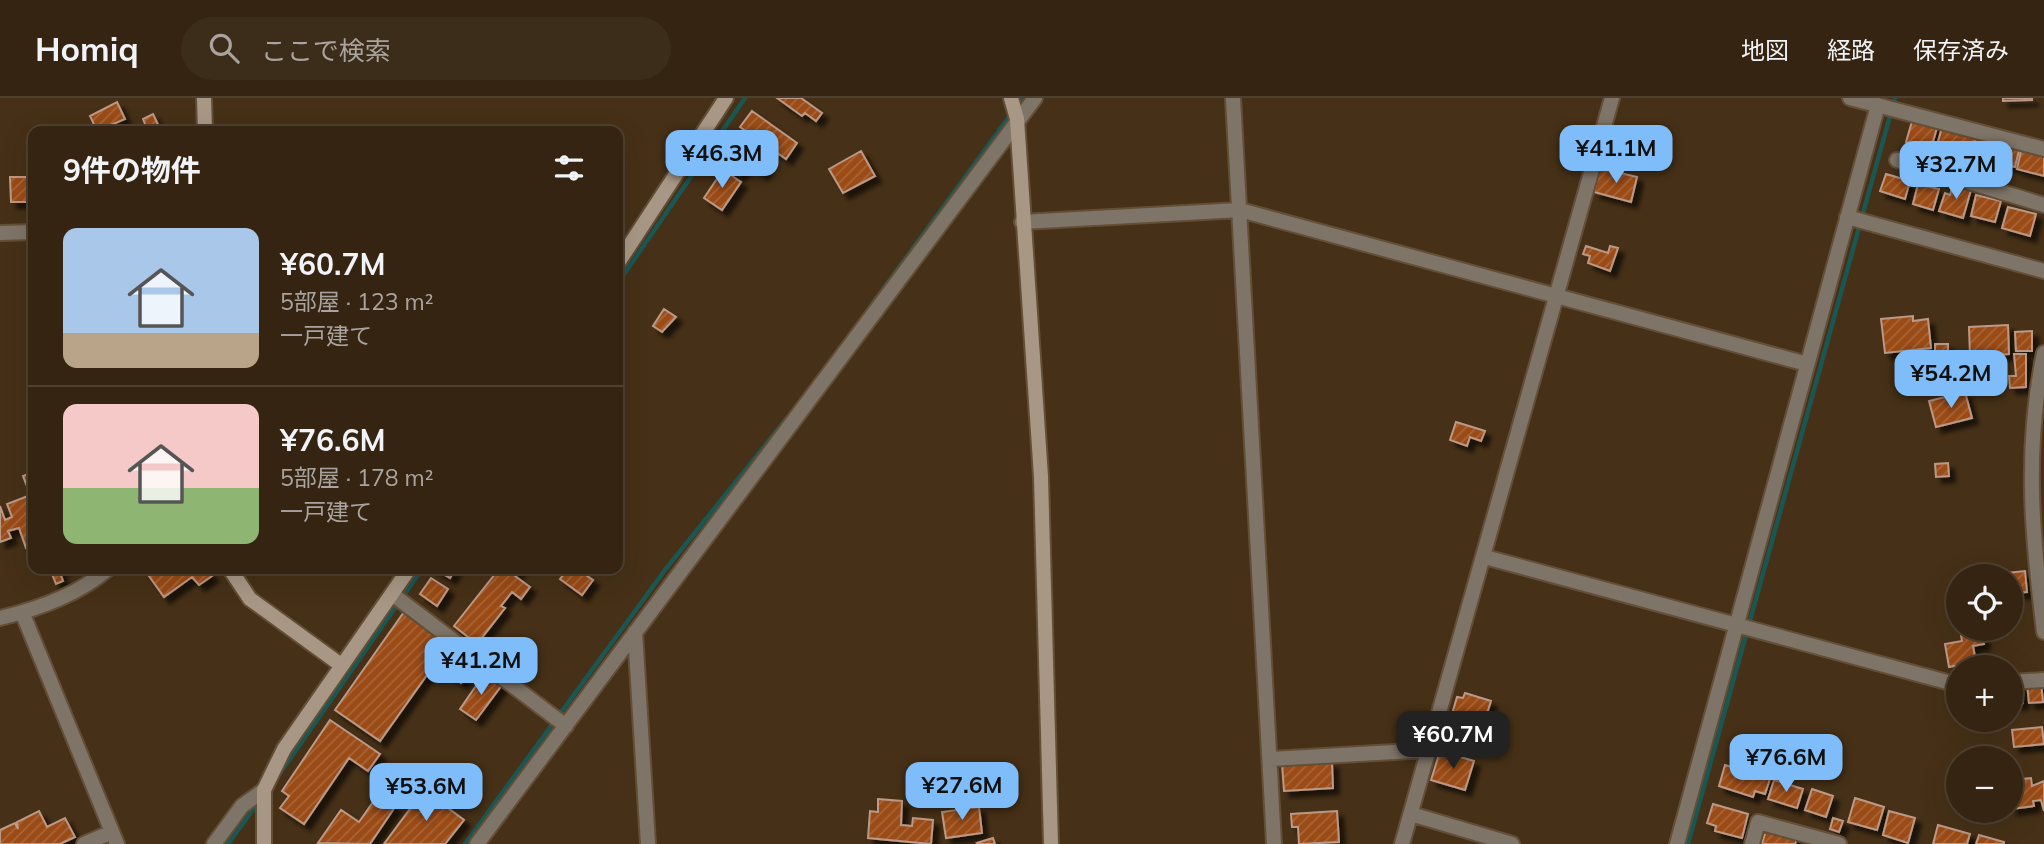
<!DOCTYPE html>
<html lang="ja">
<meta charset="utf-8">
<style>
body{margin:0;font-family:Mulish,"Noto Sans JP",sans-serif;background:#3c2c1a;color:#f1f3f6;height:100vh;display:flex;flex-direction:column;font-size:26px;white-space:nowrap}
*{box-sizing:border-box;margin:0}
p{font-size:23px;color:#a9a49f}
.icon{flex:none;width:38px;height:38px;fill:none;stroke:currentColor;stroke-width:2;stroke-linecap:round;stroke-linejoin:round}
.map{position:relative;flex:1;overflow:hidden}
.details{position:absolute;left:28px;top:28px;width:595px;height:448px;display:flex;flex-direction:column;background:#342411;border-radius:14px;box-shadow:0 7px 28px #0002,0 0 0 2px #4e4131}
.details>*{flex:none}
.fabs{position:absolute;left:1946px;top:466px;display:grid;gap:14px}
.fabs a{display:grid;place-items:center;width:77px;height:77px;border-radius:50%;background:#342411;box-shadow:0 7px 28px #0002,0 0 0 2px #4e4131;font-size:35px}
.price{position:absolute;translate:-50% -60px;padding:0 16px;border-radius:14px;background:#7fbdfa;color:#111;font-size:23px;line-height:46px;filter:drop-shadow(0 2px 4px #0008)}
.price::after{content:'';position:absolute;left:50%;top:42px;width:21px;height:16px;margin-left:-10px;background:inherit;clip-path:polygon(0 0,100% 0,50% 100%)}
.price.selected{background:#222;color:#fff}
ul{padding:0;list-style:none}
li{display:flex;align-items:center;gap:21px;height:175px;padding:0 35px}
li+li{border-top:2px solid #4e4131}
li span{display:grid;place-items:center;flex:none;width:196px;height:140px;border-radius:14px;color:#555}
li>.icon{margin-inline-start:auto}
span .icon{width:84px;height:84px;fill:#fffc;stroke-width:1}
li b{font-size:30px}
h2{display:flex;justify-content:space-between;align-items:center;height:84px;padding:0 35px;font-size:30px}
header{display:flex;align-items:center;gap:42px;box-sizing:border-box;height:98px;padding:0 35px;background:#342411;border-bottom:2px solid #4e4131}
header strong{font-size:33px}
nav{display:flex;gap:38px;margin-inline-start:auto;font-size:24px}
.search{width:490px;height:63px;background:#3c2c1a;display:flex;align-items:center;gap:18px;box-sizing:border-box;padding:0 24px;border-radius:38px;color:#a9a49f;font-size:26px}
.map>svg:first-child{display:block}
</style>
<header>
<strong>Homiq</strong>
<div class="search"><svg class="icon" aria-label="search" viewBox="0 0 24 24"><circle cx="10" cy="10" r="6"/><path d="M15 15l6 6"/></svg>ここで検索</div>
<nav><a>地図</a><a>経路</a><a>保存済み</a></nav>
</header>
<div class="map">
<svg width="2044" height="746" viewBox="0 0 2044 746">
<defs>
<pattern id="building-hatch" width="6" height="6" patternUnits="userSpaceOnUse" patternTransform="scale(1.75)"><rect width="6" height="6" fill="#9a4b17"/><path d="M-1 1l2-2M0 6l6-6M5 7l2-2" fill="none" stroke="#a96538"/></pattern>
<filter id="shadow"><feDropShadow dx="6" dy="6" stdDeviation="2" flood-color="#0009"/></filter>
</defs>
<rect width="100%" height="100%" fill="#463017"/>
<g fill="none" stroke-linecap="round" stroke-linejoin="round">
<path stroke="#1a5753" stroke-width="4.5" d="M1017,9l6,-9
M618,185l127,-185
M870,209l141,-193
M278,678l144,-207
M228,746l32,-44
M465,746l200,-274 122,-152
M1688,746l207,-746"/>
</g>
<path fill="url(#building-hatch)" stroke="#bc9986" stroke-width="2" filter="url(#shadow)" d="M777,0h24l21,15 -6,8 -11,-8 -3,3z
M2003,0h29v2l-29,1z
M117,4l8,17 -28,12 -7,-15z
M752,13l45,32 -11,16 -46,-32z
M153,16l8,17h-27l11,-7 -2,-5z
M1913,20l25,6 -7,25 -25,-7z
M1943,26l34,11 -7,24 -33,-14z
M727,40l40,27 -5,9 -13,-12 -10,13 -27,-14z
M1997,42l23,6 -5,21 -24,-6z
M2022,49l22,6v23l-27,-7z
M861,53l14,25 -32,17 -14,-24z
M1600,70l37,9 -6,25 -37,-10z
M723,72l18,12 -19,28 -18,-12z
M1886,76l24,7 -5,18 -25,-8z
M10,79h23v25h-22z
M1918,86l21,5 -6,21 -20,-6z
M1953,86l18,6 -8,28 -24,-7 6,-18 5,2z
M1976,97l25,6 -6,21 -24,-6z
M2008,109l28,7 -6,22 -28,-8z
M1586,148l22,7 2,-7 8,2 -8,23 -22,-8 2,-7 -7,-2z
M664,211l12,8 -14,15 -9,-6z
M1913,218v5l15,-2 3,29 -46,5 -4,-34z
M2008,227l1,29 -39,3 -1,-30z
M2032,233v20h-16l-1,-19z
M1935,246h13v21h-13z
M2014,256h12v33l-16,1 -1,-12h7z
M1914,268l2,19 -13,1 -2,-18z
M1965,294l7,26 -36,9 -7,-26z
M1456,324l29,9 -4,10 -11,-4 -3,9 -17,-6z
M1948,365l1,13 -13,1 -1,-13z
M33,374v21l-3,1 -7,-18z
M33,396v52l-7,2 -7,-20 -11,3 3,7 -11,4v-36l5,14 7,-3 -5,-13z
M50,471h14l-5,1 4,11 -7,3z
M144,471h63l5,7 -13,9 -7,-8 -28,20z
M435,471h20l-5,9z
M499,471h20l-4,7 15,11 -9,12 -9,-7 -11,14 4,2 -28,36 -23,-18z
M568,471h9l16,11 -11,15 -22,-16z
M2005,471l1,4 19,-2 2,21 -16,1v-17h-44l-1,-3z
M431,480l17,11 -11,17 -17,-12z
M404,514l45,32 -69,97 -45,-31z
M1960,530h21l3,16 -11,2 3,16 -27,5 -4,-23 17,-3z
M453,548l23,16 -15,21 -23,-17z
M485,575l17,12 -26,35 -16,-11z
M2041,584l2,20 -14,1 -2,-20z
M2022,587l1,18 -12,1v-18z
M1465,595l26,8 -6,19 -6,-3 -2,5 -25,-8 5,-17 6,1z
M330,622l50,34 -12,17 -19,-13 -45,66 -24,-16 9,-12 -7,-5z
M2042,629l2,17 -30,3 -2,-17z
M1440,653l34,10 -9,29 -34,-10z
M1332,664l1,26 -49,3 -2,-27z
M1725,667l45,14 -5,15 -10,-3 -2,6 -34,-11z
M2031,680l1,8 12,-5v30l-3,-11 -8,1 1,5 -23,3v-29z
M1774,682l29,9 -6,19 -29,-9z
M1812,691l21,7 -7,21 -21,-7z
M424,692l40,30 -19,24h-61z
M378,697l17,12 -25,37 -52,-1 23,-33 18,12z
M1855,700l29,9 -7,23 -29,-8z
M878,701l24,2 -1,24 11,1 1,-8 20,2 -2,24 -63,-6 2,-27 8,1z
M1713,706l35,10 -6,24 -27,-7 1,-5 -9,-3z
M979,709l3,26 -36,5 -4,-26z
M39,713l8,16 18,-9 10,19 -15,7h-60v-14l15,-7 3,6 -1,-7z
M1337,713l2,31 -40,2 -1,-17h-6l-1,-13z
M1889,713l26,7 -7,25 -25,-8z
M1833,720l10,3 -4,11 -9,-3z
M1938,727l32,9 -3,10h-34z
M1766,732l31,9 -2,5h-33z
M1979,737l25,7v2h-28z
M993,740l2,6h-17l-1,-1z"/>
<g fill="none" stroke-linecap="round" stroke-linejoin="round">
<defs>
<path id="street" d="M1233,0l41,746
M1850,0l194,51
M1897,62l147,45
M1847,119l197,54
M1022,124l218,-12 567,154
M0,135l33,-1
M2044,255c-20,97 -12,182 0,279
M1485,459l473,128
M392,496l174,132
M22,514l95,232
M0,520c38,-9 79,-24 108,-49
M635,534l13,212
M2011,584l33,-2
M1270,661l160,-9
M1411,716l101,30
M84,746l28,-12
M214,746l28,-38 22,-16
M477,746l558,-746
M1402,746l210,-746
M1677,746l201,-739
M1752,746l6,-22 81,22"/>
<path id="secondary" d="M204,0l1,33
M1011,0l6,21 24,358 10,367
M618,165l108,-165
M230,471l20,30 91,66
M264,746v-54l20,-41 125,-180"/>
</defs>
<use href="#street" stroke="#634e37" stroke-width="18"/>
<use href="#secondary" stroke="#634e37" stroke-width="18"/>
<use href="#street" stroke="#7f7468" stroke-width="14"/>
<use href="#secondary" stroke="#a89784" stroke-width="14"/>
</g>
</svg>
<div class="fabs">
<a><svg class="icon" aria-label="locate" viewBox="0 0 24 24"><circle cx="12" cy="12" r="6"/><path d="M12 2v4M12 18v4M2 12h4M18 12h4"/></svg></a>
<a>+</a>
<a>−</a>
</div>
<b class="price" style="left:1616px;top:87px">¥41.1M</b>
<b class="price" style="left:722px;top:92px">¥46.3M</b>
<b class="price" style="left:1956px;top:103px">¥32.7M</b>
<b class="price" style="left:1951px;top:312px">¥54.2M</b>
<b class="price" style="left:481px;top:599px">¥41.2M</b>
<b class="price selected" style="left:1453px;top:673px">¥60.7M</b>
<b class="price" style="left:1786px;top:696px">¥76.6M</b>
<b class="price" style="left:962px;top:724px">¥27.6M</b>
<b class="price" style="left:426px;top:725px">¥53.6M</b>
<section class="details">
<h2>9件の物件<svg class="icon" aria-label="filters" viewBox="0 0 24 24"><path d="M4 7h16M4 17h16"/><circle cx="9" cy="7" r="2"/><circle cx="15" cy="17" r="2"/></svg></h2>
<ul>
<li><span style="background:linear-gradient(#a9c7e8 75%,#b9a48a 0)"><svg class="icon" aria-label="home" viewBox="0 0 24 24"><path d="M3 11l9-7 9 7M6 9v11h12V9"/></svg></span><div><b>¥60.7M</b><p>5部屋 · 123 m²</p><p>一戸建て</p></div></li>
<li><span style="background:linear-gradient(#f6c9c9 60%,#8fb573 0)"><svg class="icon" aria-label="home" viewBox="0 0 24 24"><path d="M3 11l9-7 9 7M6 9v11h12V9"/></svg></span><div><b>¥76.6M</b><p>5部屋 · 178 m²</p><p>一戸建て</p></div></li>
</ul>
</section>
</div>
